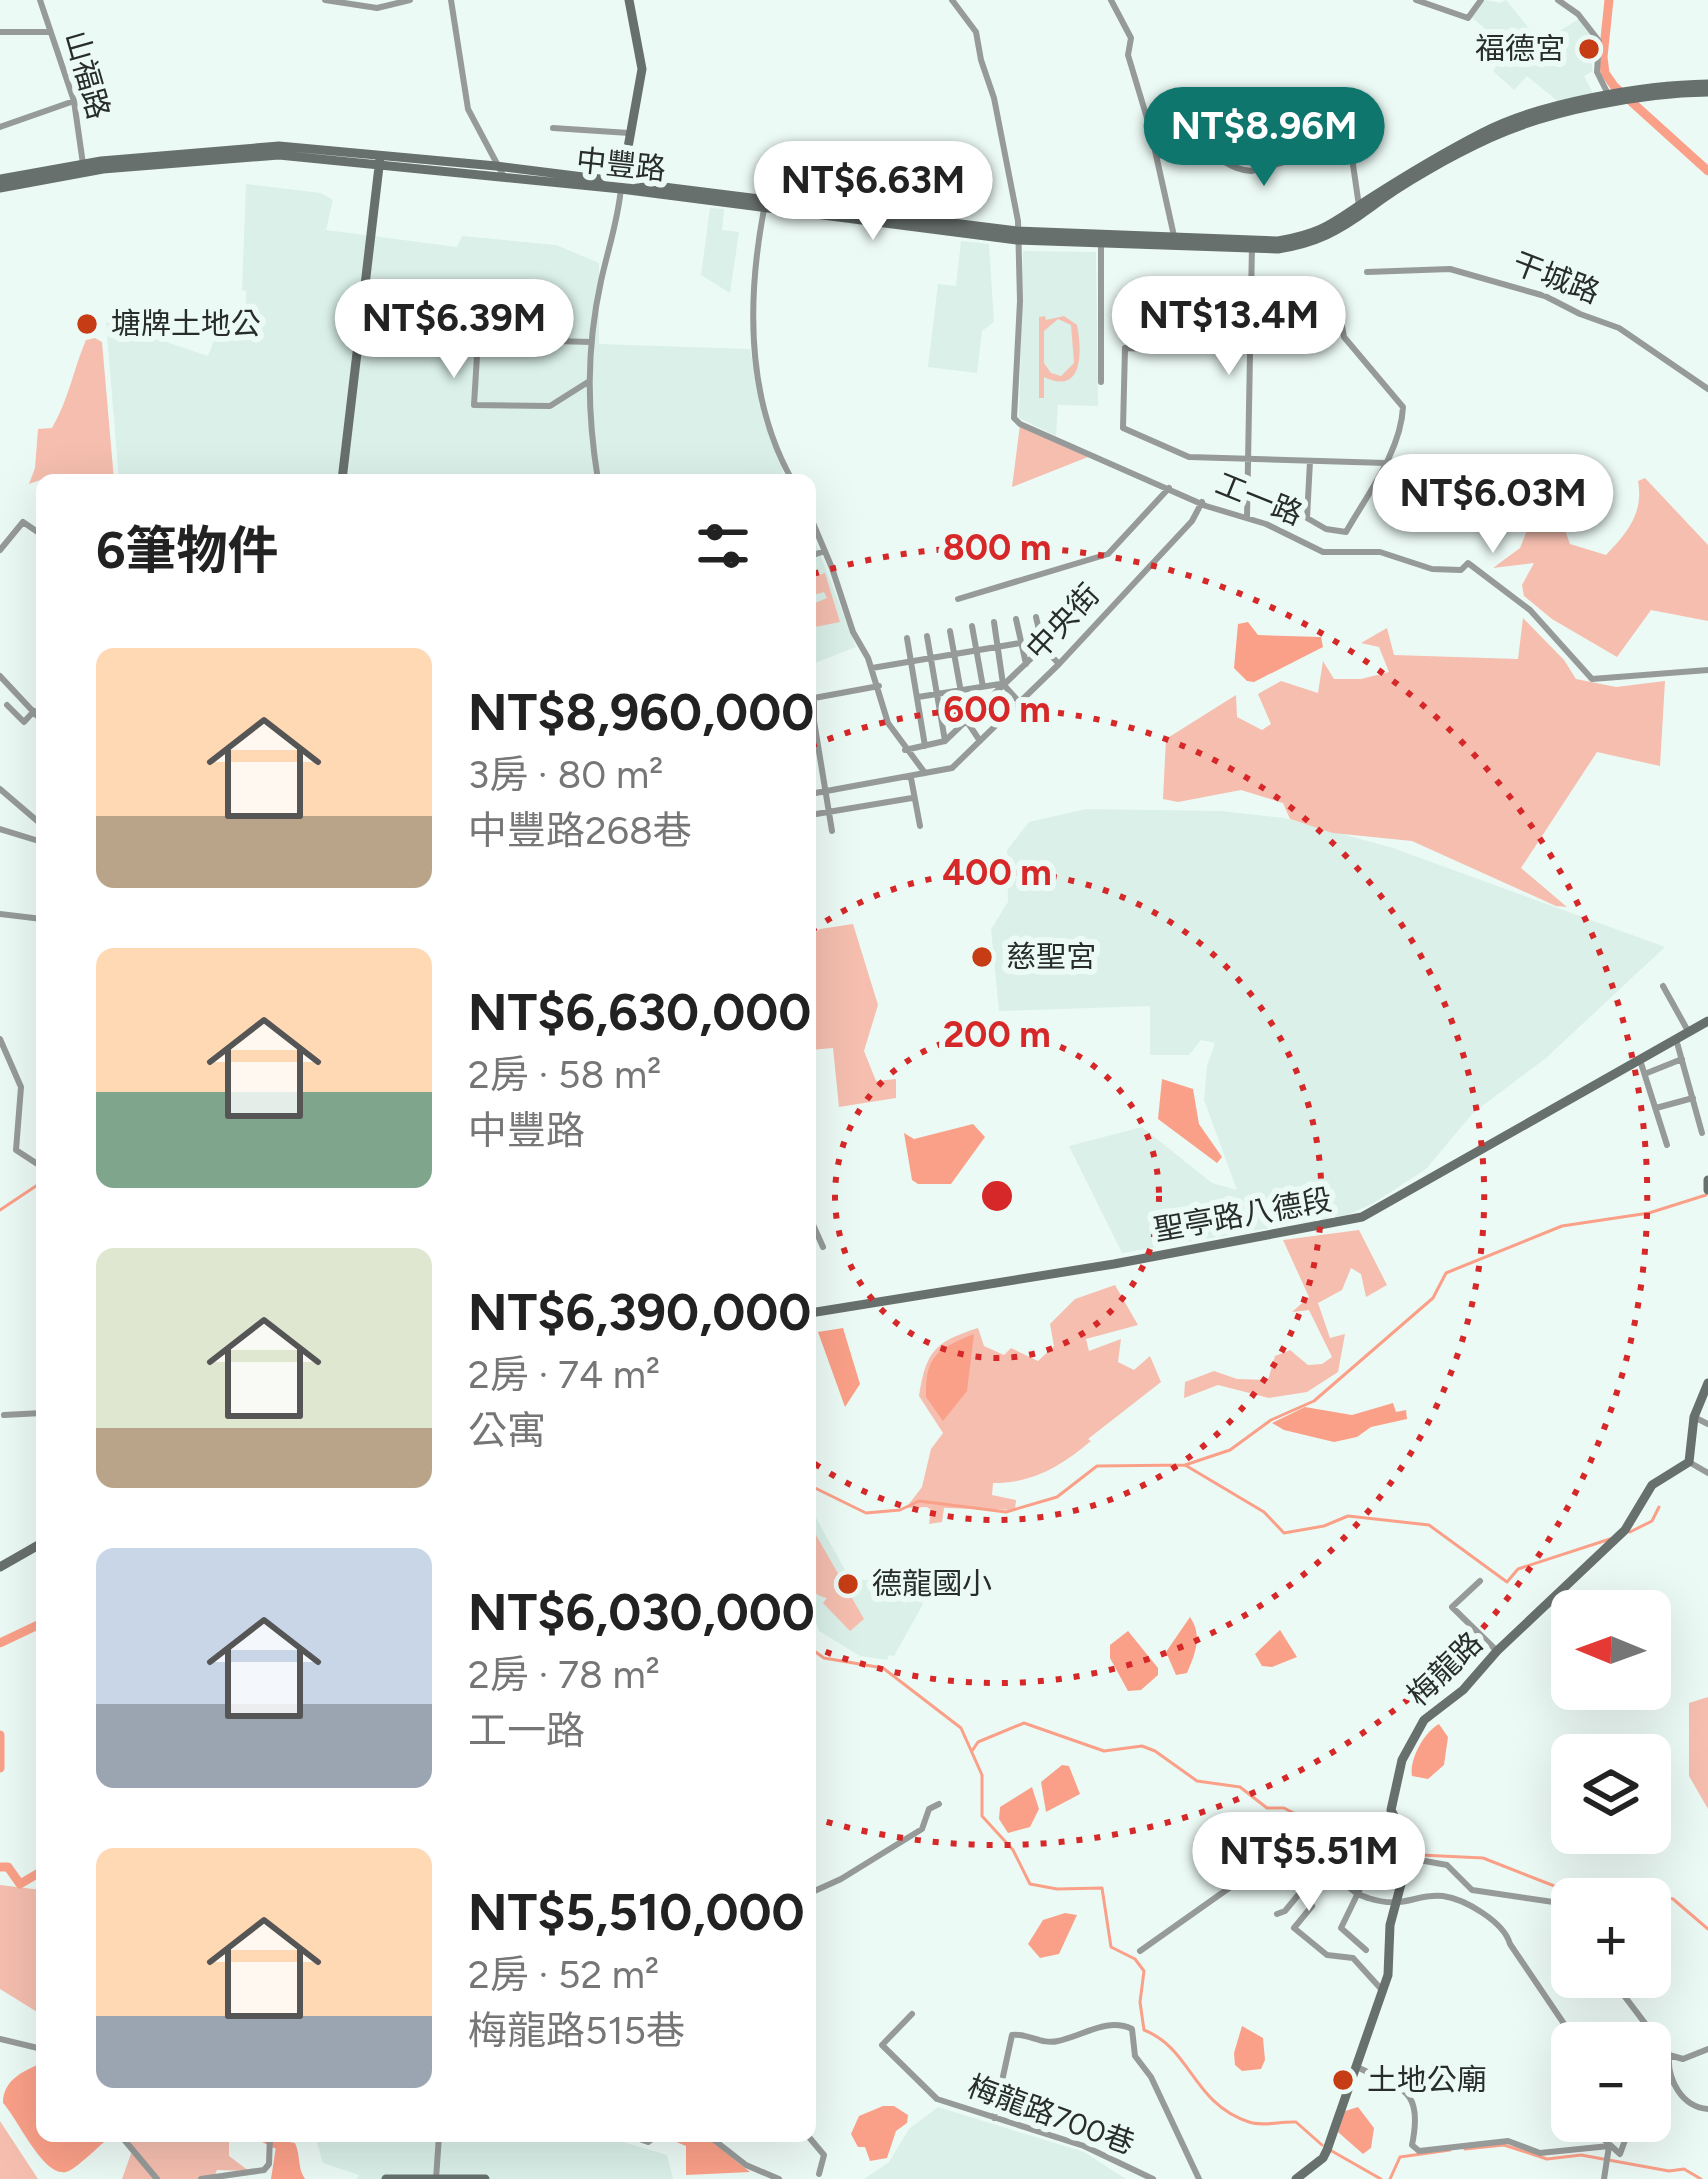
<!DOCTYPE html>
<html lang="zh-TW">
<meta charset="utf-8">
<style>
body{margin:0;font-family:Figtree,"Noto Sans TC",sans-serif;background:#f2f2f2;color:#222;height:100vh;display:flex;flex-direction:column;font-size:45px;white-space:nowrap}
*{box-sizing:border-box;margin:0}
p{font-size:39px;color:#767676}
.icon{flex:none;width:66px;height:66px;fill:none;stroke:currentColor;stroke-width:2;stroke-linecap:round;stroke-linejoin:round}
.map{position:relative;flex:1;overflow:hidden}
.details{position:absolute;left:36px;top:474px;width:780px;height:1668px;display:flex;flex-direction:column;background:#fff;border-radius:18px;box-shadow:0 12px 48px #0002}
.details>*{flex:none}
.needle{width:78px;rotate:271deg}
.tools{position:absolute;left:1551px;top:1590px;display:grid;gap:24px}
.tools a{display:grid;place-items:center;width:120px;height:120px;border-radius:18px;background:#fff;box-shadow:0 12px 48px #0002;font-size:60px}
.price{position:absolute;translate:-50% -102px;padding:0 27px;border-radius:42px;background:#fff;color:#222;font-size:39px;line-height:78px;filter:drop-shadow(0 3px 6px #0008)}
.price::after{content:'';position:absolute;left:50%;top:72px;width:36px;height:27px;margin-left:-18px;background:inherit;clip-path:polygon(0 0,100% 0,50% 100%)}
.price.selected{background:#0f766e;color:#fff}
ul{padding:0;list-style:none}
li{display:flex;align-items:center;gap:36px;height:300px;padding:0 60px}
li span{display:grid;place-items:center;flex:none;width:336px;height:240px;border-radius:18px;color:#555}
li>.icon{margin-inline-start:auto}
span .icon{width:144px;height:144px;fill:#fffc;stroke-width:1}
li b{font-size:51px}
h2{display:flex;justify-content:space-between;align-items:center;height:144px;padding:0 60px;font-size:51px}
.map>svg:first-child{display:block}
</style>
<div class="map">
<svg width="1708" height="2179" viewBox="0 0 1708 2179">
<rect width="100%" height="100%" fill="#ecfaf5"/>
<path fill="#daf0e9" d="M1485,0l15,3 6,-3 42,52 4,-4 -7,-8 34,-21 16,20 -12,8 1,11h6l3,13 -9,5 11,21 -35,6 -33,-27 -13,14 -21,-19 16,-23 -38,-31z
M246,184l75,9 12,7 -7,30 131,17 5,-11 94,9 43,18v81l151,5 13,70 23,61h-667l-13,-158 102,34 10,-26 28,-4v-35l-4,-1z
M710,208l14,1 -2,21 17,2 -9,61 -29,-18z
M961,241l28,3 5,78 -12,9 -5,42 -49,-6 10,-83 18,2z
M1023,251l73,1 2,154 -40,-1 -2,31 -37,-18z
M810,528l46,119 -46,18z
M1086,809l135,2 63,7 109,30 272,99 -119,111 -73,55 -47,56 -54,35 -25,11 -225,38 -53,-107 73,-19 70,56 25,7 -33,-90 3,-34 8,-23 -14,-3 -12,15h-39v-49l-151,5 -8,-82 17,-27 -1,-52 22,-28z
M810,1507l40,72 35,2 5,10 29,-4 4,17 -29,52 -5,-1 -2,5 -27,-4 -41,-25 -9,-24z
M938,2107l146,45 42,27h-262l25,-17 20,-33z
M315,2136h288l64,19 6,24h-316l2,-4 -36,-12z"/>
<path fill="#f5beaf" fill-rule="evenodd" d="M1045,316l1,4 18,-4 13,9c5,25 7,71 -33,52v21h-5v-81zM1058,319l13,6 3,38 -13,13 -10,-3 -7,-10v-32z
M95,338l7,4 12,138 -68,-2 -17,6 6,-16 3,-39 14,-1c17,-29 21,-58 34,-88z
M1020,425l68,32 -76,30z
M1645,478l63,67v76l-57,-11 -34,47 -65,-38 -28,-23 -2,-11 12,-22 -41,5 27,-20 27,-68 23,64 36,11c21,-22 38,-42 32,-74z
M825,573l15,49 -30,6v-23l17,-7 -3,-6 -14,4v-18z
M1523,618l41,42 12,19 40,8 49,-6 -5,85 -63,-14 -76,116 46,39 -11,-1 -144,-65 -79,-8 -43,-14 -7,-16 -42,-13 -63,12 -15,-3 3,-60 70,-44 1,22 25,13 9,-6 -13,-30 23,-13 37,12 5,-32 11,18h27l28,-7 -10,-25 -18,-4 26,-15 7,27 124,4z
M853,924l25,81 -14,46 12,30 20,-2v19l-57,9 -6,-59 -23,2v-114l10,-7z
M1359,1230l28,55 -21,12 -5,-23 -10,-6 -9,22 -24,13 12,35 15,-4 -7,38 -31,20 -38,6 -51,-13 -34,13 1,-16 29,-11 23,8 31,1 7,-24 15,-6 18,15 14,-1 10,-7 -23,-47 -17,2 17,-15 -26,-57z
M1115,1285l23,40 -52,14 3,12 32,-12 -3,23 16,8 16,-14 11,26 -73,57 3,2c-29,24 -56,42 -98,42l-1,12 24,5 -1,10 -71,-2 -2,14 -13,2 2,-14 -4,-3 -21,1 16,-21 9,-38 12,-16 -24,-37c7,-44 15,-54 59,-68l6,18 20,9 7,-7 27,13 16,-15 -4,-22 25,-25z
M812,1528l52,91 -14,12 -27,-28 4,-5c-23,-4 -17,-25 -17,-45l6,-3 -6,-4z
M1708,1697v112l-19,-33v-73z
M0,1885l42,5v125l-42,-26z
M0,2121l38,58h-38z
M127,2136h102v20l20,15 -32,-1 -4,9h-91l11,-31z"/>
<path fill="#fba088" d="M1248,622l10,13 63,2 2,10 -69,35 -7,-1 -13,-13 4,-44z
M1162,1079l31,10 6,35 23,33 -5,6 -59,-44z
M973,1124l12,13 -34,47h-33l-6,-4 -8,-47 10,6z
M843,1328l17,56 -15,23 -27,-75z
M974,1334l-7,57 -24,30 -17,-24c-1,-42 12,-48 48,-63z
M1393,1403l3,9 10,-2 1,9 -36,8 -14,10 -23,5 -50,-12 -12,-7 33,-16 47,8z
M1190,1617c13,19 5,37 -3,56l-11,2 -10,-23z
M1280,1630l17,27 -25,10 -10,-1 -7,-12z
M1128,1631l30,37v7l-17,15 -13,1 -18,-33v-13z
M1439,1724l9,13 -4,28 -16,14 -16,-3c-3,-16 12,-44 27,-52z
M1062,1765l7,1 11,28 -34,18 -5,-30z
M1032,1787l7,22 -9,18 -22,6 -9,-14 1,-12z
M1223,1825l26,14 3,9 -13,19 -19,13c-18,-18 -18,-30 -7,-52z
M1065,1913l12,2 -18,39 -19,4 -12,-14 15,-24z
M1242,2026l21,12 2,22 -4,9 -19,2 -7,-6 -1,-12z
M42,2063v73h70c-11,7 -36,34 -46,36 -23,5 -48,-53 -63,-69 0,-23 20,-32 39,-40z
M883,2106h11l14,9 -1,8 -11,8 -9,27 -17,3 -5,-14h-7l-7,-13 8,-18z
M1358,2107l16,21 -3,20 -8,6 -25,-22 7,-21z
M662,2136h43l45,36 -64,3v-29z
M277,2140l18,3c6,13 2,24 10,36h-34z"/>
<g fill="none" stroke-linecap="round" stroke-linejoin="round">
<path stroke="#fba088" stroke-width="3" d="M0,1210l42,-28
M1185,1465l79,47 20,21 40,-7 24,-10 81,9 78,57 11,-13 92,-30
M810,1492l5,-4 51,25 34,-3 19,-9 87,11 51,-15 40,-31 88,-1 45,-15 41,-30 43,-19 119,-103 13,-25 116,-47 87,-13 57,-18
M1630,1532l22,-11 7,-14
M810,1648l14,10 59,10 78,60 21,47v41l31,34 17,34 27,5 45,-1 9,59 24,12 9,12 -4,31 4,28c48,19 48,73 105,92 13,5 32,-1 47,0l26,23
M972,1751l6,-9 46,-19 80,28 38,-5 13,5 42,30 43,6 27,21h17l21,11 16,16 37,11 34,-6 8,5v9l83,4 74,29 69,-5 16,10 31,7 35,30
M1465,2149l39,-4 43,14 34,-4 88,16 15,-2 17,10
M1330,2150l51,29
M1390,2179l10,-22 50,-7"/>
<path stroke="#fba088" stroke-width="9" d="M1609,0l-6,57 2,16 9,13 94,85
M0,1643l42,-20
M0,1735v33
M0,1867h8l12,17 22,-13
M260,2136l16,8"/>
<path stroke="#969b99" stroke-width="6" d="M40,0l34,101 9,63
M325,0l52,8 33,-8
M451,0l17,109 36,68
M952,0l24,32 5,28 13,38 24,123 2,80 -6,117 6,6 186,82 60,18 57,28h57l52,17 29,1 7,-7 62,47 62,69 116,-9
M1111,0l20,38 -3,17 22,73 24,108
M1416,0l52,18 13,-18
M1558,0l20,14 21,27 -2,31 12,24
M0,32h49
M0,127l74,-26
M553,128l76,5
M1156,156c17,-2 33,-6 50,-2 17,4 26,16 45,17l99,-27 9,62
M764,209c-17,90 -18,189 28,271
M1101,244v138
M1367,272l83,-3 95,27 35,18 39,14 89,61
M588,382l-38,24 -76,-1 4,-66 113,3
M1310,461l-3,57 19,11 20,3c21,-37 55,-81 57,-125l-59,-70 -6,-33 -185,-1 -5,46 -23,-1 -2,80 66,29 197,6
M598,480c-11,-68 -12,-131 3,-199 7,-32 17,-60 20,-93
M810,516l22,52 21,64 15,26 20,65 37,50
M1247,517l5,-272
M0,550l23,-28 19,13
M810,556l15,-5
M958,599l150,-45 61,-66
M1036,617l7,30 16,17
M1016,619l10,45
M994,622l9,62
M972,626l11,61
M950,631l16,89 14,21
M927,636l18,105
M907,638l18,108
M872,668l148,-25
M0,676l42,45
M1003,684l17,19
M918,697l82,-13
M7,705l17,17 10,-11
M945,741l98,-94
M905,750l40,-9
M911,778l9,48
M0,789l42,36
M810,794l142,-26 107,-104 133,-143 10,-19
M810,815l102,-17
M0,829l42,13
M832,831l-18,-110v-23l65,-12
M0,914l42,5
M1663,986l25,45
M0,1039l21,48 -5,63 26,17
M1676,1039l26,94
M1640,1060l27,85
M1647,1073l35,-14
M1656,1108l37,-10
M810,1218l13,29
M4,1415l38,-2
M1694,1417l14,7
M1689,1462l19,11
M1480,1581l-28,26 45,44
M1408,1858l39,7 25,25 88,13 12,11
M1389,1861l16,7
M810,1893l31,-14 81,-50 7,-20 10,-5
M1312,1906l-18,22 33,27 26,3 29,32
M1277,1914l8,-3 28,-34
M1366,1950l-25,-22 32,-66
M1140,1951l99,-70 13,-12 29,-43 17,-2c32,19 33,63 70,74 37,12 47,-5 75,-2 22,3 61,26 67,48l67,99
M1610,1977l59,78c-2,25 13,52 39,54
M912,2014l-30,31 55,54 147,47 69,33
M0,2039l42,10
M1639,2043l7,-18
M1669,2055l14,4 25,-10
M1355,2066c46,23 69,21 57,79l7,6 89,-10 32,12 69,-7 -5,33
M994,2118l18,-83c17,-2 29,10 46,6 25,-5 49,-24 74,-12l3,27 16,21 48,102
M1592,2121l6,13 22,20 12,-33
M121,2136l36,43
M631,2136l17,6 8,-6
M709,2136l37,29 33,14
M808,2136l16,19 -5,19
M201,2179l63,-9 5,-6 1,-28
M436,2179l3,-43"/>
<path stroke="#68706d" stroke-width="9" d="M0,179l101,-18 178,-15 217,20 521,65 261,10c46,-8 54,-18 91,-42 36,-23 74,-46 113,-66 56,-30 162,-48 226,-49
M622,181l20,-112 -13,-69
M0,188l103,-19 176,-14 342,34 396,51 261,9c38,-6 61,-18 92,-41 32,-25 83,-53 120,-70 60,-28 152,-45 218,-46
M342,480l38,-322
M1708,1180v10
M810,1313l304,-49 248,-47 346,-196
M0,1567l42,-24
M386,2179h99
M1296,2179l27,-21 4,-8 61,-175 2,-50 18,-67 -2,-19 -15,-29 11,-50 22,-40 39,-30 34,-39 128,-121 27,-45 37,-23 5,-45 14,-34"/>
</g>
<g fill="none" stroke="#d62828" stroke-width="6" stroke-dasharray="6 12">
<circle cx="997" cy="1196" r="162"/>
<path d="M811 931A324 324 0 1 1 811 1461"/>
<path d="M811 746A487 487 0 1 1 811 1646"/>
<path d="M813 574A649 649 0 1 1 813 1818"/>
</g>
<g fill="#c63d15" stroke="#ecfaf5" stroke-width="4.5">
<circle cx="1589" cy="49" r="12"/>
<circle cx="87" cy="324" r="12"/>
<circle cx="982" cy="957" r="12"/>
<circle cx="848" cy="1584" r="12"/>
<circle cx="1343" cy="2080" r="12"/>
</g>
<g text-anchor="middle" stroke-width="12" stroke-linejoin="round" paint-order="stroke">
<g font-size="30" fill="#282d2c" stroke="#ecfaf5" text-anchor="start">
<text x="1565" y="59" text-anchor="end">福德宮</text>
<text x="111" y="334">塘牌土地公</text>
<text x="1006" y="967">慈聖宮</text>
<text x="872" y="1594">德龍國小</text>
<text x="1367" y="2090">土地公廟</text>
</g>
<g font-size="30" fill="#282d2c" stroke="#ecfaf5">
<text transform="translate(87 75) rotate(74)" y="10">山福路</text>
<text transform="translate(621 165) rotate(6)" y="10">中豐路</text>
<text transform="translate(1556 278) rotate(21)" y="10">干城路</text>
<text transform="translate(1259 499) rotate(22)" y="10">工一路</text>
<text transform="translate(1063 622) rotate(-47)" y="10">中央街</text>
<text transform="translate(1243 1215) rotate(-10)" y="10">聖亭路八德段</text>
<text transform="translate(1445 1669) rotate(-44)" y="10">梅龍路</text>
<text transform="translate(1051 2115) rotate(20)" y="10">梅龍路700巷</text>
</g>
</g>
<circle cx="997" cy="1196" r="18" fill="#d62828" stroke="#ecfaf5" stroke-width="6"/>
<g font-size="36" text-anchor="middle" font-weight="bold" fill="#d62828" stroke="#ecfaf5" stroke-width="12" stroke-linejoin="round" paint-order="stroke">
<text x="997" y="560">800 m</text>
<text x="997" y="722">600 m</text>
<text x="997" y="885">400 m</text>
<text x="997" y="1047">200 m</text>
</g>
</svg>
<div class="tools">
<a><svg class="needle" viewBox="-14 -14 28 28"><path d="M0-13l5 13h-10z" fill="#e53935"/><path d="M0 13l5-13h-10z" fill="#767676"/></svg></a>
<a><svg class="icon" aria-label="layers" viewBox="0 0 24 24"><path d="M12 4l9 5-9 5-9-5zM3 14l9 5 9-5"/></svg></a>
<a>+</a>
<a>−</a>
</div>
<b class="price selected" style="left:1264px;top:189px">NT$8.96M</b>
<b class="price" style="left:873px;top:243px">NT$6.63M</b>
<b class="price" style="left:1229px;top:378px">NT$13.4M</b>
<b class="price" style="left:454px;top:381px">NT$6.39M</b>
<b class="price" style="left:1493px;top:556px">NT$6.03M</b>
<b class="price" style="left:1309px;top:1914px">NT$5.51M</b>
<section class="details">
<h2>6筆物件<svg class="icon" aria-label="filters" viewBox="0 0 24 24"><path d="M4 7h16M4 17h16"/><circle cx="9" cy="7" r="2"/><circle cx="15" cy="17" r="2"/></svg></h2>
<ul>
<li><span style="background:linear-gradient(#ffd9b3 70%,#b9a48a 0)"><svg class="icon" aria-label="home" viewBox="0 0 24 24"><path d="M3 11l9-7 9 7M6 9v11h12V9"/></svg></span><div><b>NT$8,960,000</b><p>3房 · 80 m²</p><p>中豐路268巷</p></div></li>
<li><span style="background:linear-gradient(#ffd9b3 60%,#7fa58c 0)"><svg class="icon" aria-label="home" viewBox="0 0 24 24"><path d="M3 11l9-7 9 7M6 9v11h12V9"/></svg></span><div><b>NT$6,630,000</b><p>2房 · 58 m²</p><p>中豐路</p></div></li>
<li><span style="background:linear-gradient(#dfe7d0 75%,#b9a48a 0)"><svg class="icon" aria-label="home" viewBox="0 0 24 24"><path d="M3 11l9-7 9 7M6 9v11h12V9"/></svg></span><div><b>NT$6,390,000</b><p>2房 · 74 m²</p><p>公寓</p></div></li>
<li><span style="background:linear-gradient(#c9d6e8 65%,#9aa5b1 0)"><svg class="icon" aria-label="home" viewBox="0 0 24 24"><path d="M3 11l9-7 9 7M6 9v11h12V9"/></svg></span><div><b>NT$6,030,000</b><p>2房 · 78 m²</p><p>工一路</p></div></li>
<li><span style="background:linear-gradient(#ffd9b3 70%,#9aa5b1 0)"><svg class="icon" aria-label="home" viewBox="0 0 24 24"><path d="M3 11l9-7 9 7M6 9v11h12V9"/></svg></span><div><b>NT$5,510,000</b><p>2房 · 52 m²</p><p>梅龍路515巷</p></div></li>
</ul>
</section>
</div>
